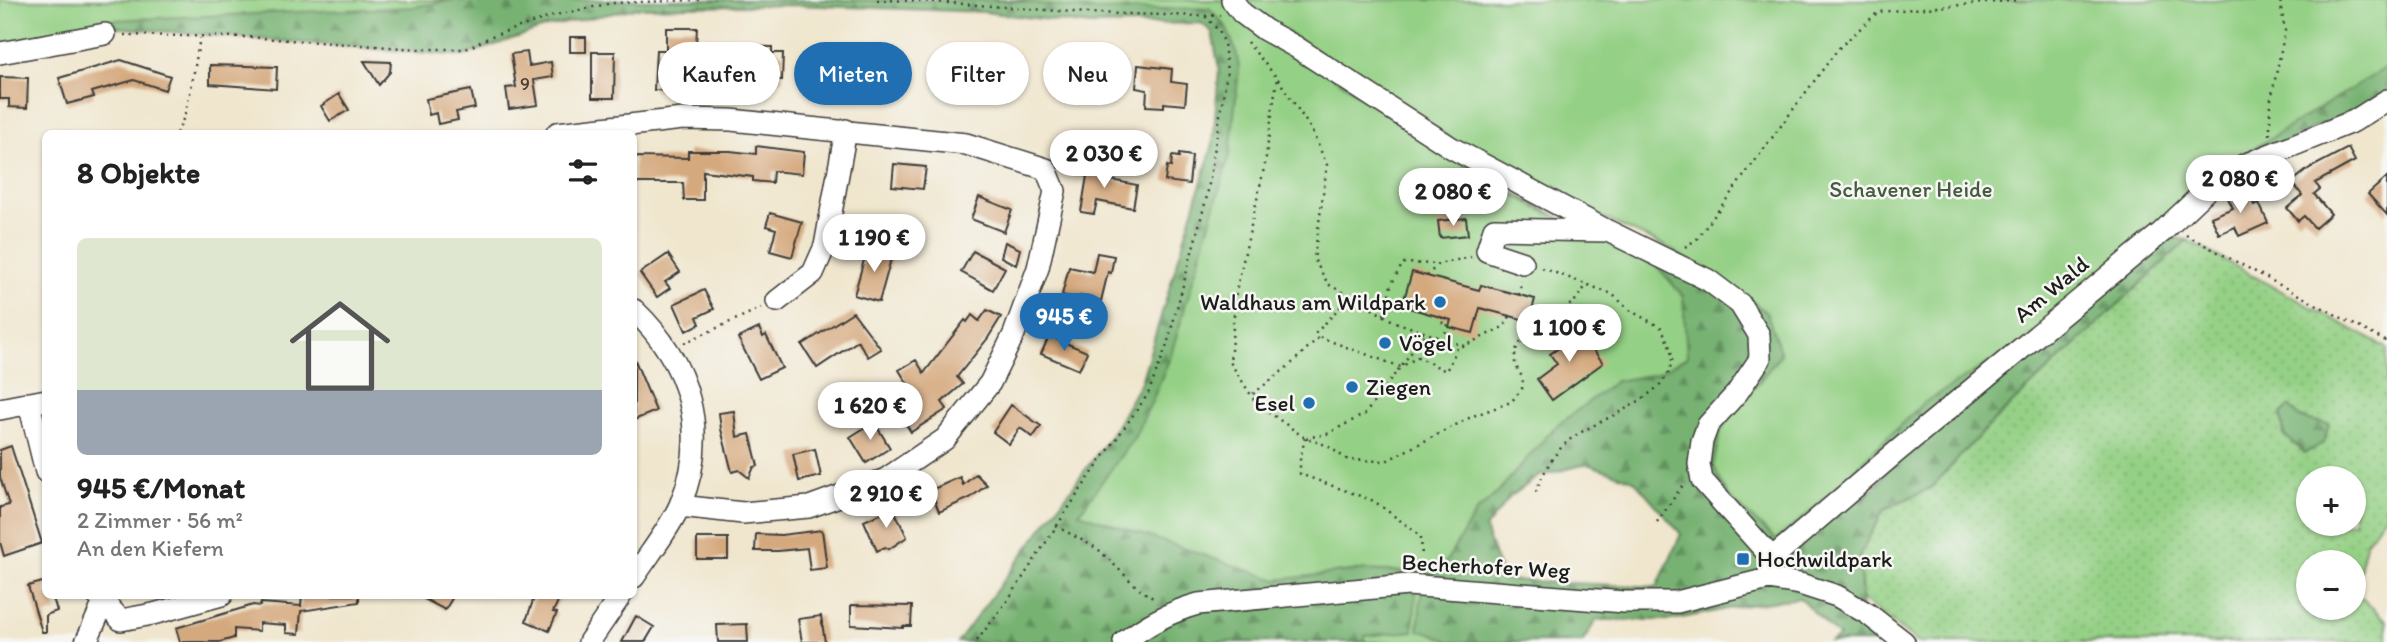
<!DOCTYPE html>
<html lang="de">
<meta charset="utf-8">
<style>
body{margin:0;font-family:Itim,sans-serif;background:#f2f2f2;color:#222;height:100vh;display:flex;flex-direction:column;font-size:26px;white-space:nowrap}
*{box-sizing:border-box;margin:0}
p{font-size:23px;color:#767676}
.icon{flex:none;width:38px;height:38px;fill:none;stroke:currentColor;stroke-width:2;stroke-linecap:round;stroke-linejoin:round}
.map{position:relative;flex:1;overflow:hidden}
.side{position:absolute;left:42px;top:130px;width:595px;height:469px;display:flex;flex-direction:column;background:#fff;border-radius:10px;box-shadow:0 2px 5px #0004}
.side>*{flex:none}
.banner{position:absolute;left:658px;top:42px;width:665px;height:63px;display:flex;gap:14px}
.tools{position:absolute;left:2296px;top:466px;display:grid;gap:14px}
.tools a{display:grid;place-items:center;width:70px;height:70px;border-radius:50%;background:#fff;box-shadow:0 2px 5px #0004;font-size:35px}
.price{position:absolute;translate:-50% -60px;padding:0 16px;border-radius:24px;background:#fff;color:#222;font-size:23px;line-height:46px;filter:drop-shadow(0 2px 4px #0008)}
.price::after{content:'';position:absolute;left:50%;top:42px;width:21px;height:16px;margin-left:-10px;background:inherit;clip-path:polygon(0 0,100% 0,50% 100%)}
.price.active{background:#1f6fb2;color:#fff}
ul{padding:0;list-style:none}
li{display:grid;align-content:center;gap:14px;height:371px;padding:0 35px}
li+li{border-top:2px solid #e0e0e0}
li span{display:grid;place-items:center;height:217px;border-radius:10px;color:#555}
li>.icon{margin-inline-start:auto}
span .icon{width:126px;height:126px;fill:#fffc;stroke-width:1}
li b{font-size:30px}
h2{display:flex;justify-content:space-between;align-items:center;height:84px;padding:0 35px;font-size:30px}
.pill{padding:0 24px;border-radius:32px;background:#fff;box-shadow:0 2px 5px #0004;font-size:24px;line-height:63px}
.pill.active{background:#1f6fb2;color:#fff}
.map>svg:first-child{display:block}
</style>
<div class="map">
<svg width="2387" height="642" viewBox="0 0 2387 642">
<defs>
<pattern id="grass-dots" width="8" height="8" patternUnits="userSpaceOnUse" patternTransform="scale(1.75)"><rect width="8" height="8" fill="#94d085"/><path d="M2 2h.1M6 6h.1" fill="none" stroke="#7fb272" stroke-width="1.8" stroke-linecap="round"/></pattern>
<pattern id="forest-firs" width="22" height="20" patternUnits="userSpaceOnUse" patternTransform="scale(1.75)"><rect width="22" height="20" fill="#77b272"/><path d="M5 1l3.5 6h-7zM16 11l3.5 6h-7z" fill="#61905d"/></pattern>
</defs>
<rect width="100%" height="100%" fill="#f6f6f2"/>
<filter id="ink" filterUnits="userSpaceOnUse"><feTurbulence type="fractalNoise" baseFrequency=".0143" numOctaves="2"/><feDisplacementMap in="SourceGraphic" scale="14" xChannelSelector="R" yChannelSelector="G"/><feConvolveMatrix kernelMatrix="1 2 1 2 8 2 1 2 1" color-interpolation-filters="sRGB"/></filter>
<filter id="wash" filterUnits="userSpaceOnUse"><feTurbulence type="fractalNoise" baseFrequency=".00686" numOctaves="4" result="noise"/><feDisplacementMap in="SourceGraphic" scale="28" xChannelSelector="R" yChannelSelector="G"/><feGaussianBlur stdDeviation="1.57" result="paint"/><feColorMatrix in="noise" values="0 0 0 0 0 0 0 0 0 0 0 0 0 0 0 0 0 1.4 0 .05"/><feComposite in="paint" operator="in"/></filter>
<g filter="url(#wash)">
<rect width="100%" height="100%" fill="#f0e6ce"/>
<path fill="url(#grass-dots)" stroke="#587650" stroke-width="2" fill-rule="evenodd" d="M2187,240l200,108v165l-20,27 -12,52 32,29v21h-470l-55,-43 -2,-45 24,-45 47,-21 56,-61zM2308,478h46v45h-46zM2308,562h46v45h-46z"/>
<path fill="url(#forest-firs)" stroke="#4a6747" stroke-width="2" fill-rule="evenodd" d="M0,0h2387v94l-116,55 -380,297 -29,57 37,-48 265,-219 23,4 -200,187 -56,61 -47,21 -24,45 2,67 28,21h-60l9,-5 -39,-39 -59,8 -69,14h-76l-13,22h-625l153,-207 30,-53 72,-238 6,-75 -7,-37 -11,-9 -110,2 -107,-13 -189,-7 -158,3 -90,19 -84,29 -363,-30zM1516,85l181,154 -34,27 -82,-37 -101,-54zM1587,464l47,16 47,54 -24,53 -153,-7 -19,-51 25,-32 29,-21z
M2289,406l11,12 29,6 -5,19 -19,10 -21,-18 -3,-21z"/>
<path fill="#94d085" stroke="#587650" stroke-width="2" d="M0,0h453l-40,7 -302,13 -11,6 -100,18z
M1004,0h219l224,156 90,52 119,57 27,31 4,61 -31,17 -40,7 -62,47 -59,67 -19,17 -37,61h-16l-5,58 10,1 23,10h-86v-6l48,-5 5,-59 -59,-2 -82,10 -198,-67 55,-75 18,-37 19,-46 59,-201 9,-86 -3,-17 -11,-26 -16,-17 -115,2z
M1237,0h1150v67l-195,119 -22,32 -144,122 -104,64 -112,108 -34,28 -48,-44 -15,-30 8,-36 60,-76 -14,-41 -14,-11 -88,-56 -88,-40 -102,-52z"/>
<g id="blocks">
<path fill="#d5a97e" d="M666,28h31l-1,17 76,2v6h11l-1,27 -36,-1v7h-15l1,-12 -42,-2 -1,20 -35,-2 2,-40h10z
M570,37h16v15h-16z
M830,51l27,1 -2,33 -18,-1 -5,-6h-4z
M527,52l2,14 22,-4 2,15 -19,3 4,25 -29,4 -3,-21 10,-1 -5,-33z
M592,52h23l-1,46h-22z
M121,60l49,16 -5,14 -31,-10 -42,12 2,5 -27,7 -8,-26z
M364,61l27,1 -1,10 -11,13z
M210,65l67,2 -1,22 -66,-5z
M1138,65l34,4 -1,13 16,2 -2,21 -21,-2v4l-18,-1 1,-16 -11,-2z
M0,77l28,1 -1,30 -18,-1v-8h-9z
M471,90l4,18 -19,4 2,8 -20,4 -2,-11 -7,2 -3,-16z
M339,94l10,16 -19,11 -9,-15z
M756,146l48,6 -2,22 -29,-3 -1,12 -19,-2v-4l-50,-6v29h-19l-1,-17h-49v-26l54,1v-7h42l26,3z
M2348,148l7,13 -40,22 5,6 -6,5 17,20 -16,14 -11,-12 -6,5 -11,-13 15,-13 -10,-13 16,-13z
M1179,154l13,2 -3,28 -24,-3 2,-15 4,1 1,-11 7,1z
M1081,160l16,3 -2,14 42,8 -4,23 -36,-7 -3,13 -13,-2 6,-36 -9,-2z
M894,164l32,3 -3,22 -31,-3z
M2387,177v38l-19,-21z
M2246,187l8,18 5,-2 9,20 -29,13 -4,-9 -16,7 -8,-17 22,-9 -6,-12z
M979,197l33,13 -8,22 -33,-13z
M770,213l32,9 -10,35 -22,-6 6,-22 -10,-3z
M1466,218l2,17 -28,3 -2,-17z
M1005,242l15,7 -4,16 -15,-8z
M868,246l25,6 -14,50 -25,-7z
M973,251l32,17 -12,22 -32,-18z
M1097,253l17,3 -3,17 -3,-1 -7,29 -21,-5 -1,3 -17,-4 7,-28 24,5z
M668,254l12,18 -15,10 5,6 -13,9 -17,-24z
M1412,272l67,18 2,-5 54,14 -6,22 -49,-13 -7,25 -24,-6 2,-7 -49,-14z
M704,290l10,19 -17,8 3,7 -14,7 -12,-27z
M987,310l14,7 -13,21 -31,39 6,7 -21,18 5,7 -36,23 -22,-34 20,-12 -10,-16 17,-10 8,13 41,-53 2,2 5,-7 7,6z
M853,312l28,37 -13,8 -10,-16 -41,27 -15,-23z
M759,328l4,9 3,-2 16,33 -23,11 -21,-41z
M1565,331l6,8 9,-7 23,31 -51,37 -15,-21 20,-15 -7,-10 10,-7 -5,-8z
M1049,336l38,16 -8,18 -38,-16z
M634,358l22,53 -22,9z
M1011,405l30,21 -8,11 -13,-9 -11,16 -16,-12z
M734,411l3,26 13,-3 8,32 -4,1 -5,11 -10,-8 -7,2 -11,-43 -2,-16z
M874,422l16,26 -24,15 -16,-26z
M11,446l31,97 -38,13 -4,-14v-35l9,-2 -9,-28v-27z
M815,449l6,27 -22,5 -6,-27z
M976,474l11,11 -17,13 -31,14 -8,-22 29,-13 3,8z
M893,508l14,29 -18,12 -4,-2 -8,4 -13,-30z
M822,530l5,38 -17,2 -3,-22 -29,3h-23l1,-17 25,1z
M697,538h31v21h-31z
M46,581v14h6l5,16 -11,4v17h-4l-14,-46z
M302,595h57v7l-58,9 -2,23 -13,-1v-8l-27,-2v8l-25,-2v9l-14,4h-40l-4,-14 77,-23 7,1 1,-3 40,3z
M417,595h37l-9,15z
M535,595h26l-8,17 4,1 -8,18 -23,-10z
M851,605l61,1 -1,20h-8v2l-52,-3z
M636,616l18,11 -9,15h-23z
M821,616l4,26h-23l-4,-23z
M747,624l1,18h-30l-1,-17z"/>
</g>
</g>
<g filter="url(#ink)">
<use href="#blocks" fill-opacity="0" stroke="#3c3a37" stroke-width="2"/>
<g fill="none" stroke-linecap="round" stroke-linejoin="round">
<defs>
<path id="minor" d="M1232,0l10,13 23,17 31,17 156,101 154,82
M0,53l105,-19
M557,133l126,-14 48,1 235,24 80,25 9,22 -17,77 -24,66 -24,49 -45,56 -59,40 -77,28 -66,6 -63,-7
M1523,263l-36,-12 7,-22 114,2 100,49 32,24 19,31 1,24 -23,34 -29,32 -6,16 -3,23 3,16 70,78
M777,301l36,-28 12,-27 21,-116
M634,310c55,52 77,122 46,195 -11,25 -31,49 -46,72
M29,403l17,69
M0,409l46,-9
M1768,579l4,-21 123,-105 267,-221 54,-51 28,-16 110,-44 33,-21
M97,595l24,25 32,-6 69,-19
M86,642l18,-40
M589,642l32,-47
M1124,642c23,-18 45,-30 74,-38l210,-19 216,17h53l91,-23 32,5 37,12 31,18 36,28"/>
</defs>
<use href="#minor" stroke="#3c3a37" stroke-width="24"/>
<path stroke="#3c3a37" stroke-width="2.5" stroke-dasharray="2 5" stroke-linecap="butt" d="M877,0l44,1 167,12 117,3 14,15 5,11 3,30 -20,124 -40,149 -19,49 -67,95 -73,111 -32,42
M1205,16l15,-1
M124,35l123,2 171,12h48l26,-13 64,-21 56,-12 88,-3
M1247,42l30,36 -12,86 -29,128 -6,70 26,41 49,35 21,7 22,15 38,1 87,-45 38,-14 11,-13 1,-10 -8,-15v-13l10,-15 49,-34 12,-16
M1278,79l33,50 16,36 -13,94 14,25 67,38 69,24 41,-20 5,-10
M176,133c13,-16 19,-72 24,-95
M2270,135v-31l15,-73 -5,-31
M2186,235l201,107
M1685,247l12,-8 141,-190 40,-37 142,-12
M1427,276l11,-12 33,-7
M1519,295l2,-14
M1350,296l-34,37 3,4 82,30 17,-10 28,14 13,-26
M1384,315l7,-30 12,-22 35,1
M1442,317l-2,5 8,2 -5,16
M684,343l77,-35
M1253,394l37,-29 29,-28
M1305,438l-5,22v14l74,27 47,35 1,22
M1306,438l21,-4 38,-20 60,-80
M1536,492c6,-17 17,-38 31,-50 25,-22 106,-44 105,-84 0,-9 -7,-21 -10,-30l-31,-17 -19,-17 -72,-27
M1657,522l26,-37
M1056,526l42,23 41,40 17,11"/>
<use href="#minor" stroke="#fff" stroke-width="21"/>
</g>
</g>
<g fill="#1f6fb2" stroke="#f6f6f2" stroke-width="2.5">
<circle cx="1440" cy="302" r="7"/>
<circle cx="1385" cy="343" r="7"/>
<circle cx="1352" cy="387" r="7"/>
<circle cx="1309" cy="403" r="7"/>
<rect x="1736" y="552" width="14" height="14" rx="3.5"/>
</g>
<g text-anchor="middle" stroke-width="5" stroke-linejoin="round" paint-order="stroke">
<g font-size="19" fill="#4a3f34">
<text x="525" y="90">9</text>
</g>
<g font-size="23" fill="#465b41" stroke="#f6f6f2">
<text x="1911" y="197">Schavener Heide</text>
</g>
<g font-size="23" fill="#1c1c1c" stroke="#f6f6f2">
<text transform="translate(2051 289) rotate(-40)" y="8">Am Wald</text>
<text transform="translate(1486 566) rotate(3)" y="8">Becherhofer Weg</text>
</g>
<g font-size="23" fill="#1c1c1c" stroke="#f6f6f2" text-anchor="start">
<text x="1426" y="310" text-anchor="end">Waldhaus am Wildpark</text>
<text x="1399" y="351">Vögel</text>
<text x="1366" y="395">Ziegen</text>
<text x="1295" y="411" text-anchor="end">Esel</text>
<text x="1757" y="567">Hochwildpark</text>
</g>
</g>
</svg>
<div class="tools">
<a>+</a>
<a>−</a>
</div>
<b class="price" style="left:1104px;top:190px">2 030 €</b>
<b class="price" style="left:2240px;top:215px">2 080 €</b>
<b class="price" style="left:1453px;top:228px">2 080 €</b>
<b class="price" style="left:874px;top:274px">1 190 €</b>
<b class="price active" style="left:1064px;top:353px">945 €</b>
<b class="price" style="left:1569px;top:364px">1 100 €</b>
<b class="price" style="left:870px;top:442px">1 620 €</b>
<b class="price" style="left:886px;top:530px">2 910 €</b>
<div class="banner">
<a class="pill">Kaufen</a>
<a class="pill active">Mieten</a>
<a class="pill">Filter</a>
<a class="pill">Neu</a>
</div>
<section class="side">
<h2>8 Objekte<svg class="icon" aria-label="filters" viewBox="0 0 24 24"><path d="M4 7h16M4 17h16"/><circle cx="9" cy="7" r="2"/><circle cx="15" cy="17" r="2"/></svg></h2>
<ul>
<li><span style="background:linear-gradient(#dfe7d0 70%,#9aa5b1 0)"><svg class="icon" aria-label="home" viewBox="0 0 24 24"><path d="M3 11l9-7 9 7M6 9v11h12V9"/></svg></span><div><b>945 €/Monat</b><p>2 Zimmer · 56 m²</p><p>An den Kiefern</p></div></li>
</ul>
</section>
</div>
